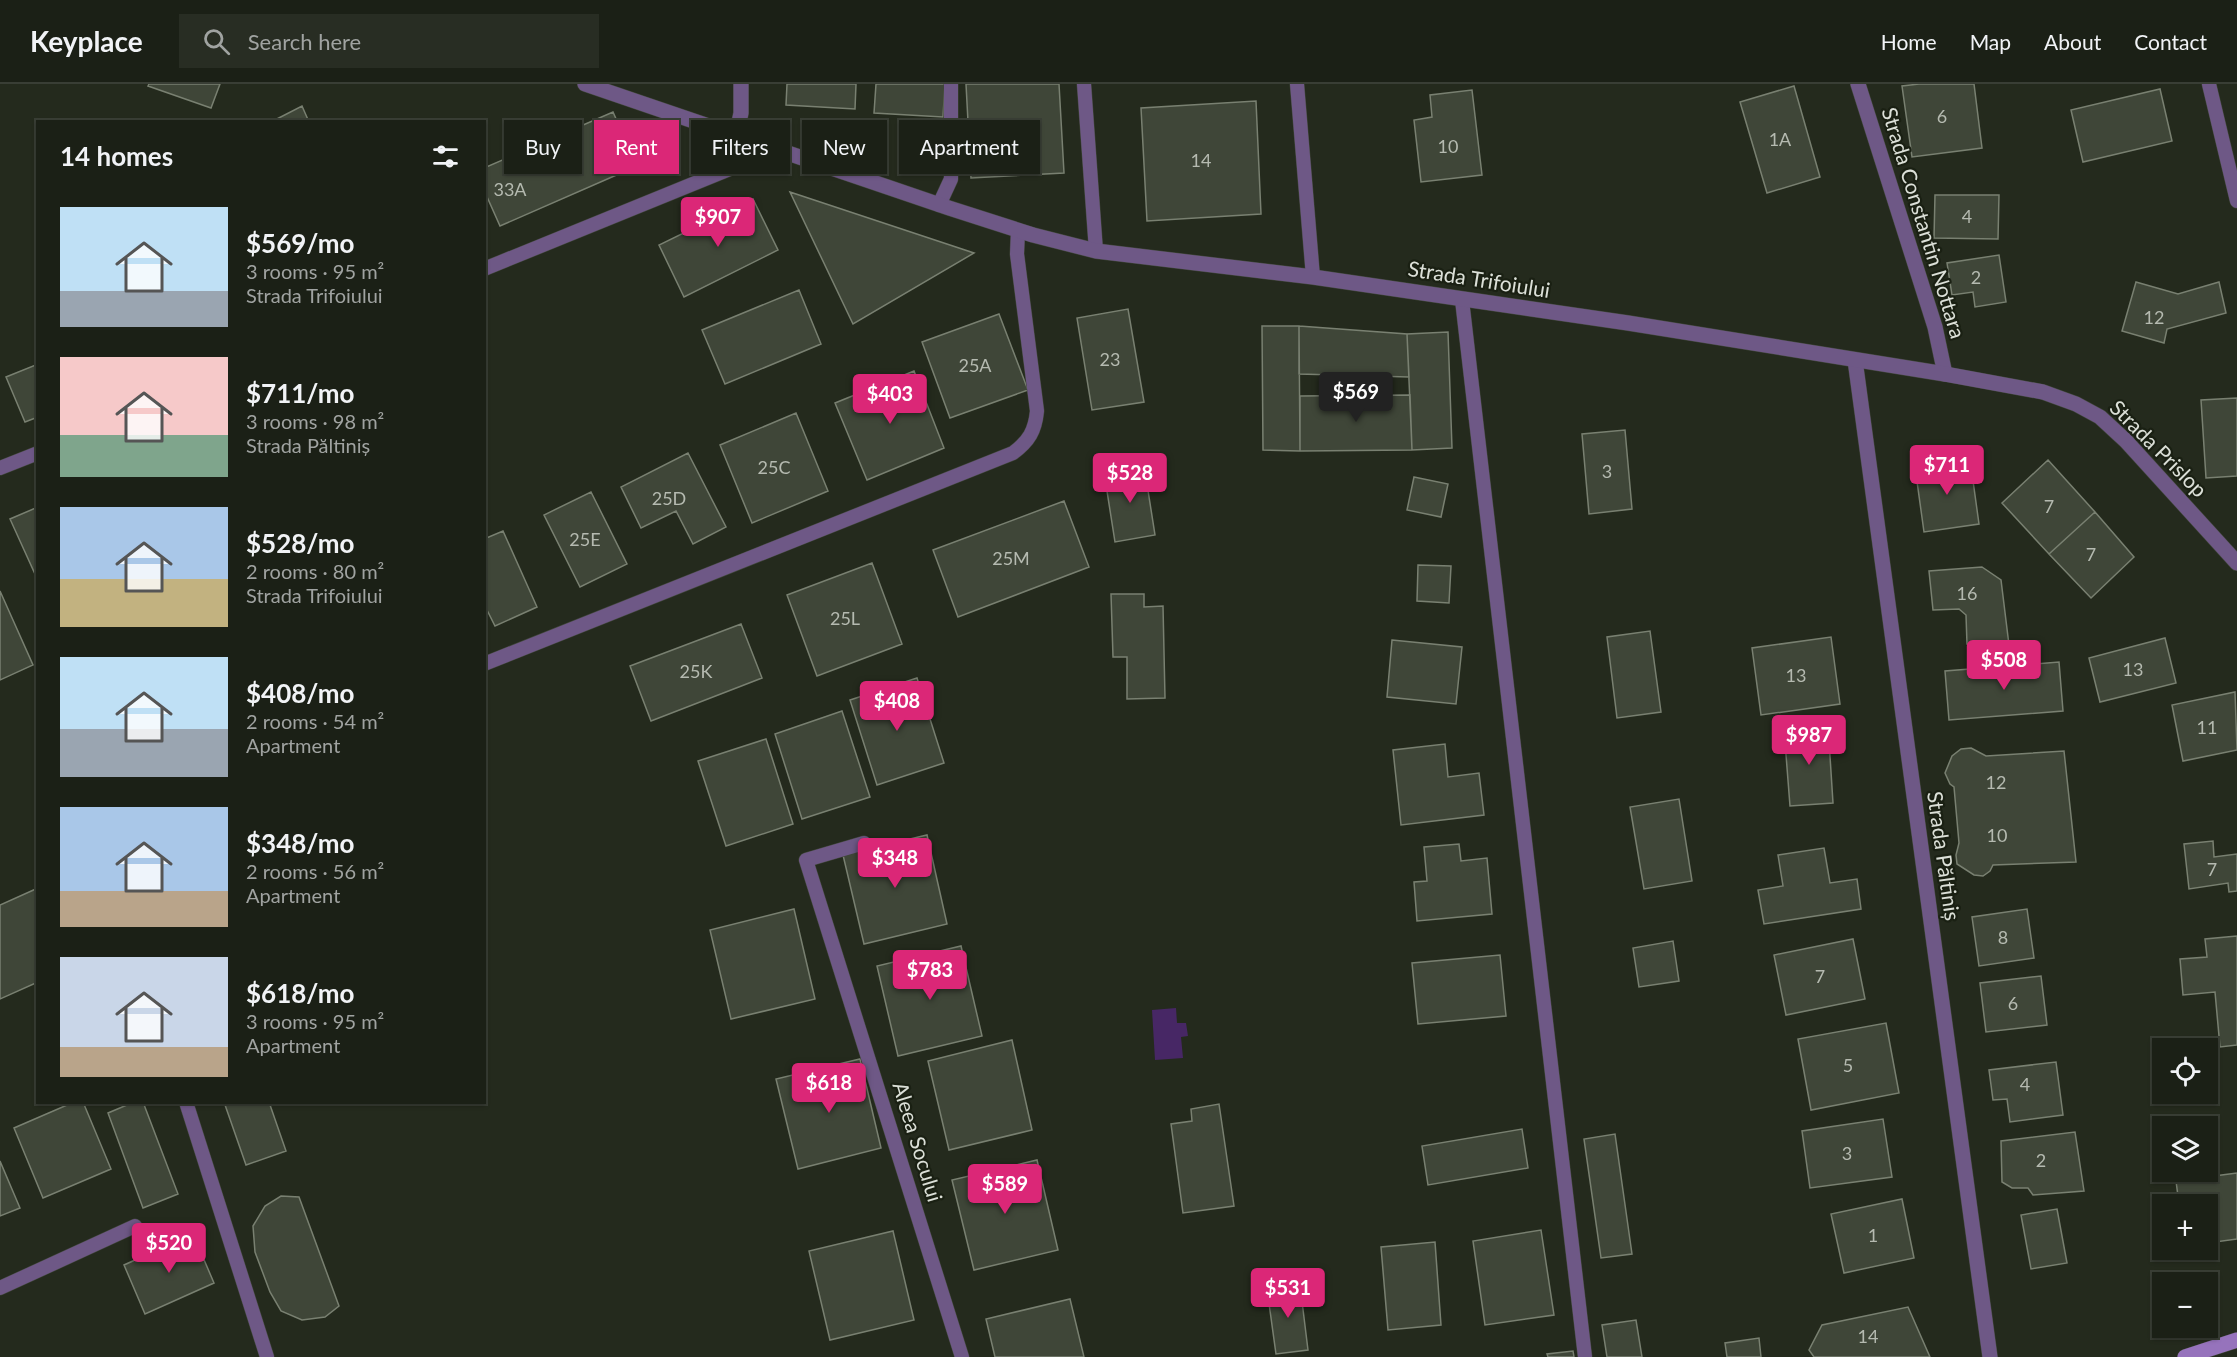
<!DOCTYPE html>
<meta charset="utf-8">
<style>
body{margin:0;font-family:Lato,sans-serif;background:#282d23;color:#f1f3f6;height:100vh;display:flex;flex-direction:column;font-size:22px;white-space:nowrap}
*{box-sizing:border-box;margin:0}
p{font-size:20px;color:#a0a3a1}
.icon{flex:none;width:33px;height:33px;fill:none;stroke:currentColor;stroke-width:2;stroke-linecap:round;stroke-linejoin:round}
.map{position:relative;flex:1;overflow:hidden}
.details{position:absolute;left:36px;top:36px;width:450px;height:984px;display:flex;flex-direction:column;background:#1b2016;border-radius:0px;box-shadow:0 2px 4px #0004,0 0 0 2px #393e35}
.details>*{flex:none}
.hud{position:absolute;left:504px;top:36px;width:570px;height:54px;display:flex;gap:12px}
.buttons{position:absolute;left:2152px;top:954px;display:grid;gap:12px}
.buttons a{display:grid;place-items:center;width:66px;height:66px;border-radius:0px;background:#1b2016;box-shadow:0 2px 4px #0004,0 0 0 2px #393e35;font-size:30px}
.price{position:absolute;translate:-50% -51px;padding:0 14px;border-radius:6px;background:#db2777;color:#fff;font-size:20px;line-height:39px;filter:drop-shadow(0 2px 3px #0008)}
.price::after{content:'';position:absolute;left:50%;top:36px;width:18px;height:14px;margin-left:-9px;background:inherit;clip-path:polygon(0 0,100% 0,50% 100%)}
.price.on{background:#222;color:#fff}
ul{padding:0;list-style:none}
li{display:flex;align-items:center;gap:18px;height:150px;padding:0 24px}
li span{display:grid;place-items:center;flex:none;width:168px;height:120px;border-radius:0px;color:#555}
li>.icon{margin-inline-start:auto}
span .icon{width:72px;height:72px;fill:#fffc;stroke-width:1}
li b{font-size:26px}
h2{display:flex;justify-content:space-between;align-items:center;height:72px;padding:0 24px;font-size:26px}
.pill{padding:0 21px;border-radius:0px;background:#1b2016;box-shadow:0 2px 4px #0004,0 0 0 2px #393e35;font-size:21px;line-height:54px}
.pill.on{background:#db2777;color:#fff}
header{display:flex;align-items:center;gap:36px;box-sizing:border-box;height:84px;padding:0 30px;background:#1b2016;border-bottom:2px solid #393e35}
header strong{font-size:28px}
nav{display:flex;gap:33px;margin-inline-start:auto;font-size:21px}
.search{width:420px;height:54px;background:#282d23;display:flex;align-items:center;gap:15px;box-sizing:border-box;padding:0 21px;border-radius:0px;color:#a0a3a1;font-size:22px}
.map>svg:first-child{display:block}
</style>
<header>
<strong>Keyplace</strong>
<div class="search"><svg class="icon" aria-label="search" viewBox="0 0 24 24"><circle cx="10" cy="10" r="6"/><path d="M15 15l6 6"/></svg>Search here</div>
<nav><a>Home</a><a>Map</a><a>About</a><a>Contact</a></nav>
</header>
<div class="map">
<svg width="2237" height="1273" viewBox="0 0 2237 1273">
<rect width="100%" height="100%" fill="#242a1d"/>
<path fill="#472765" d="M1176,924l1,15h9l2,13 -7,1 2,21 -28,2 -3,-50z"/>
<path fill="#3f4638" stroke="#798071" stroke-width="1.5" d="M149,0h71l-9,24 -63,-22z
M787,0h69l-1,25 -69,-4z
M876,0h69l-2,33 -69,-4z
M966,0h93l5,89 -93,5z
M1919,0h55l8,64 -70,9 -10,-71z
M1794,2l26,91 -53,16 -27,-91z
M2160,5l12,52 -89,21 -12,-52z
M1472,6l10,85 -61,7 -7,-62 18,-3 -2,-22z
M1256,17l5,113 -114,7 -6,-113z
M302,22l7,16h-38z
M613,28l24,54 -137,60 -16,-36v-22z
M790,108l184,61 -121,71z
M1935,111h64l-1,44 -64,-1z
M753,115l25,51 -94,47 -25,-52z
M1999,171l7,47 -31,5 -2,-15 -21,3 -5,-32z
M2136,198l42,12 41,-12 7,31 -59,16 -3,14 -42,-12z
M799,206l22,54 -96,40 -23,-54z
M1128,225l16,93 -52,8 -15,-92z
M999,230l29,76 -78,28 -28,-76z
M1262,242h37l1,125 -37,-1z
M1299,242l108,8 2,43 -110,-3z
M1448,248l4,116 -40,2 -5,-116z
M38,280v53l-13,5 -19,-45z
M914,287l30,77 -77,32 -32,-77z
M1410,311l2,55 -112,1v-55z
M2237,314v78l-31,2 -5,-78z
M796,329l32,78 -76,32 -32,-78z
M1625,346l7,79 -43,5 -7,-80z
M688,369l38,74 -33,17 -17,-33 -35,17 -20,-41z
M1970,375l9,65 -55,8 -9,-65z
M2048,376l47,52 -46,42 -47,-51z
M1144,381l11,70 -40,7 -11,-70z
M1414,393l34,7 -7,33 -34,-7z
M591,408l36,72 -47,23 -36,-72z
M1064,417l25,66 -131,50 -25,-67z
M38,423v66l-3,1 -25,-55z
M2095,428l39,45 -43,41 -42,-44z
M503,447l34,76 -42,19 -11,-22v-65z
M872,479l30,81 -85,32 -30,-81z
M1418,481l33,1 -2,37 -32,-2z
M1982,483l19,13 8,65 -42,-1 -1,-29 -7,-6 -26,1 -4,-39z
M0,507l33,74 -33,15z
M1111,510h33v13l19,-1 2,92 -38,1v-42h-14z
M741,540l21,54 -111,43 -21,-55z
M1650,547l11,81 -44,6 -10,-81z
M1831,553l9,67 -79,11 -9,-67z
M2165,554l11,45 -76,19 -11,-44z
M1392,556l70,7 -6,57 -69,-7z
M2059,578l4,49 -114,9 -4,-49z
M917,594l27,85 -67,22 -27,-85z
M2235,608l2,58 -54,11 -11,-56z
M842,627l28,86 -68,22 -27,-85z
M1828,641l5,78 -43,3 -6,-77z
M766,655l27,85 -67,22 -28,-85z
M1445,660l3,33 31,-4 5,42 -83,10 -8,-75z
M1971,664l15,8 78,-5 12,111 -83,3 -3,6 -7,5 -9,-1 -17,-11 -1,-9 3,-12 -5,-56 -4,-3 -5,-11 7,-17 9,-7z
M1679,715l13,82 -48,8 -14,-82z
M927,751l20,89 -83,20 -21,-89z
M2213,757l1,16 23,-3v37l-8,1 -1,-9 -39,6 -5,-45z
M1459,760l2,17 26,-3 5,56 -75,7 -3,-39 13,-1 -3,-34z
M1824,764l6,35 27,-4 4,30 -97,15 -6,-34 25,-4 -5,-31z
M38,804v94l-38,17v-94z
M794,825l21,90 -84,20 -21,-89z
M2027,825l7,49 -55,8 -7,-49z
M2237,852v109l-17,2 -5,-55 -32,3 -3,-36 27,-2 -2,-18z
M1853,855l12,60 -79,16 -12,-60z
M1673,857l6,40 -40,6 -6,-39z
M961,862l21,90 -84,20 -21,-90z
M1500,871l6,61 -88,8 -6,-61z
M2041,892l6,49 -61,7 -6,-49z
M1886,939l13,70 -88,17 -13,-71z
M1012,956l20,90 -83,20 -21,-89z
M860,975l21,89 -83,21 -22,-90z
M2056,978l7,53 -53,7 -3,-23 -14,1 -4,-30z
M74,1018h9l28,67 -68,29 -29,-70z
M134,1018h9l35,92 -35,14 -35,-95z
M224,1018h45l17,49 -40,14z
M1219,1020l15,102 -51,7 -12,-89 21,-3 -1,-12z
M1883,1035l9,58 -82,11 -8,-57z
M1522,1045l6,39 -100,17 -6,-39z
M2075,1048l9,59 -51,4 -5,-7h-16l-10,-6 -1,-41z
M1615,1050l17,120 -31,4 -17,-119z
M1037,1076l21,90 -84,20 -22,-90z
M0,1077l20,47 -20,8z
M2237,1089v66l-29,4v-39h-29l-3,-23z
M281,1112l18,1 40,109 -14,11 -23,3 -21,-9 -11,-19 -15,-40 -2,-26 12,-20z
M1902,1115l12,59 -70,15 -13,-59z
M2057,1125l10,54 -36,6 -10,-54z
M1541,1146l13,85 -69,10 -12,-84z
M893,1147l21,89 -84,20 -21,-89z
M193,1150l21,49 -69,31 -21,-49z
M1435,1158l6,83 -53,5 -7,-83z
M1300,1201l8,65 -32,4 -9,-65z
M1070,1215l14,58h-89l-9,-38z
M1908,1223l22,50h-116l-5,-7 13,-25z
M1636,1236l6,37h-35l-5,-32z
M1759,1254l2,19h-34l-2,-14z
M1573,1267l1,6h-26l-1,-3z"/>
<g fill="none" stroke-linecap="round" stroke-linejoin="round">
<defs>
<path id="service" d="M1084,0l12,167
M1297,0l16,193
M2209,0l28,117
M939,121l12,-26v-95
M484,185l253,-103c10,-6 19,-10 22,-22
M1462,216l123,1057
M0,384l38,-15
M484,580l529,-211c16,-12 22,-22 24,-42l-20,-157 1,-24
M864,759l-58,17 156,497
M186,1018l81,255
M0,1204l135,-62"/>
<path id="minor" d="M1858,0l77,243 10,47
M736,52l5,-23v-29
M1855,276l135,997"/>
<path id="tertiary" d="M585,0l364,124 84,27 63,16 217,26 315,46 317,51 98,18 33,12 24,13 26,24 111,122"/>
<path id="secondary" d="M2185,1273l52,-17"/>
</defs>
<use href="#service" stroke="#41473b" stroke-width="15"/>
<use href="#minor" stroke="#41473b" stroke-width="16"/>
<use href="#tertiary" stroke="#41473b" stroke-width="16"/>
<use href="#secondary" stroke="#41473b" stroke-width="16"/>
<use href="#service" stroke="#6e5886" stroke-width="14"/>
<use href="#minor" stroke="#6e5886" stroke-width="15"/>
<use href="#tertiary" stroke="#6e5886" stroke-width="15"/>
<use href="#secondary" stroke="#9673bc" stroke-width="15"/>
</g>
<g text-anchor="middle" stroke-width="4.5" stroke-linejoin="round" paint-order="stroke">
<g font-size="18" fill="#b5bab0">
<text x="1942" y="39">6</text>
<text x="1780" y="62">1A</text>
<text x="1448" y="69">10</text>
<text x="1201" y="83">14</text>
<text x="510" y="112">33A</text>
<text x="1967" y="139">4</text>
<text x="1976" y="200">2</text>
<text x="2154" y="240">12</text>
<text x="1110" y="282">23</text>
<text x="975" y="288">25A</text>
<text x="774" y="390">25C</text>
<text x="1607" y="394">3</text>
<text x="669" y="421">25D</text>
<text x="2049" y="429">7</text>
<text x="585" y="462">25E</text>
<text x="2091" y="477">7</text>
<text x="1011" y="481">25M</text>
<text x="1967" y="516">16</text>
<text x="845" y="541">25L</text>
<text x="2133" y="592">13</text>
<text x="696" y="594">25K</text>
<text x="1796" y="598">13</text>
<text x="2207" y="650">11</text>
<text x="1996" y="705">12</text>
<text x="1997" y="758">10</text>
<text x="2212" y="792">7</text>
<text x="2003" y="860">8</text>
<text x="1820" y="899">7</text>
<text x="2013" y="926">6</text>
<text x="1848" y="988">5</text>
<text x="2025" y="1007">4</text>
<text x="1847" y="1076">3</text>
<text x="2041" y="1083">2</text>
<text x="1873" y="1158">1</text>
<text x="1868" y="1259">14</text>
</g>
<g font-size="21" fill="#dce0d8" stroke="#1a2013">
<text transform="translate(1923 139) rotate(73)" y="7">Strada Constantin Nottara</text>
<text transform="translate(1479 196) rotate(9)" y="7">Strada Trifoiului</text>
<text transform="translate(2158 365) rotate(45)" y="7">Strada Prislop</text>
<text transform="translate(1943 772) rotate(82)" y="7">Strada Păltiniș</text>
<text transform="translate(917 1058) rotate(73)" y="7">Aleea Socului</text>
</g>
</g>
</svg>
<div class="buttons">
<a><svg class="icon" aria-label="locate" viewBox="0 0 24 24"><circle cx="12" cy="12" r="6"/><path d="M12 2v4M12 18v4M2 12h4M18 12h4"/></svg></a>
<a><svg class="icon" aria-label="layers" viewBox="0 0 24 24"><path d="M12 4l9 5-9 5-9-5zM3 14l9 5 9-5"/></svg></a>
<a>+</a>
<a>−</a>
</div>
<b class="price" style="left:718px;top:164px">$907</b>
<b class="price on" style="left:1356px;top:339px">$569</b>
<b class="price" style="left:890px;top:341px">$403</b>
<b class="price" style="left:1947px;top:412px">$711</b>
<b class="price" style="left:1130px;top:420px">$528</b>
<b class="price" style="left:2004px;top:607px">$508</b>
<b class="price" style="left:897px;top:648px">$408</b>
<b class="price" style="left:1809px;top:682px">$987</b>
<b class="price" style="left:895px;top:805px">$348</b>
<b class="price" style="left:930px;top:917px">$783</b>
<b class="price" style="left:829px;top:1030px">$618</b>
<b class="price" style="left:1005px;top:1131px">$589</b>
<b class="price" style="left:169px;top:1190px">$520</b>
<b class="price" style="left:1288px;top:1235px">$531</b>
<div class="hud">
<a class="pill">Buy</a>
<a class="pill on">Rent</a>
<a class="pill">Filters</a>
<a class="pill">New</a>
<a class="pill">Apartment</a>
</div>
<section class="details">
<h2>14 homes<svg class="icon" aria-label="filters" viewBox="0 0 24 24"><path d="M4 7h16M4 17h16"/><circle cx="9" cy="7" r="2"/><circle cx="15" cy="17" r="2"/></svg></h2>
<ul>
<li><span style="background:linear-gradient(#bfe0f5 70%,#9aa5b1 0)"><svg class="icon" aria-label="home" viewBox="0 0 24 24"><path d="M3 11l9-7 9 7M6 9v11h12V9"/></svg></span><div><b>$569/mo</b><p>3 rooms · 95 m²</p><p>Strada Trifoiului</p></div></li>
<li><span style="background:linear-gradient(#f6c9c9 65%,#7fa58c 0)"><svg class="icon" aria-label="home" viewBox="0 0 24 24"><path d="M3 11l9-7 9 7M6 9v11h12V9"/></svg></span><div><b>$711/mo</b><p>3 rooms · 98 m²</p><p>Strada Păltiniș</p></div></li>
<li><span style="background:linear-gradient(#a9c7e8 60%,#c2b280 0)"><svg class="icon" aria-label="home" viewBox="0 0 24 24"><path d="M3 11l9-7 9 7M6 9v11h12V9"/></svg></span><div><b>$528/mo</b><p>2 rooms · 80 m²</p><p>Strada Trifoiului</p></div></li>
<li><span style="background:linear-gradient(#bfe0f5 60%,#9aa5b1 0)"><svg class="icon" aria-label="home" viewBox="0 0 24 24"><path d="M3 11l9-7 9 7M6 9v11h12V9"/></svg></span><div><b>$408/mo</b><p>2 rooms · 54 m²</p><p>Apartment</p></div></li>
<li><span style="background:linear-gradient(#a9c7e8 70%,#b9a48a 0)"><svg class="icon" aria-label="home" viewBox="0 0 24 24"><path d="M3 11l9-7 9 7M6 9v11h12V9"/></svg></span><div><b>$348/mo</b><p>2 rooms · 56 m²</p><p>Apartment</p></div></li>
<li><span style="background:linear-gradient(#c9d6e8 75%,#b9a48a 0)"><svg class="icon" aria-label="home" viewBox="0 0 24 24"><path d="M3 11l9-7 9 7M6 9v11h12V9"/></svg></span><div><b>$618/mo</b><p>3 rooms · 95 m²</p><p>Apartment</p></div></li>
</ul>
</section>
</div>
